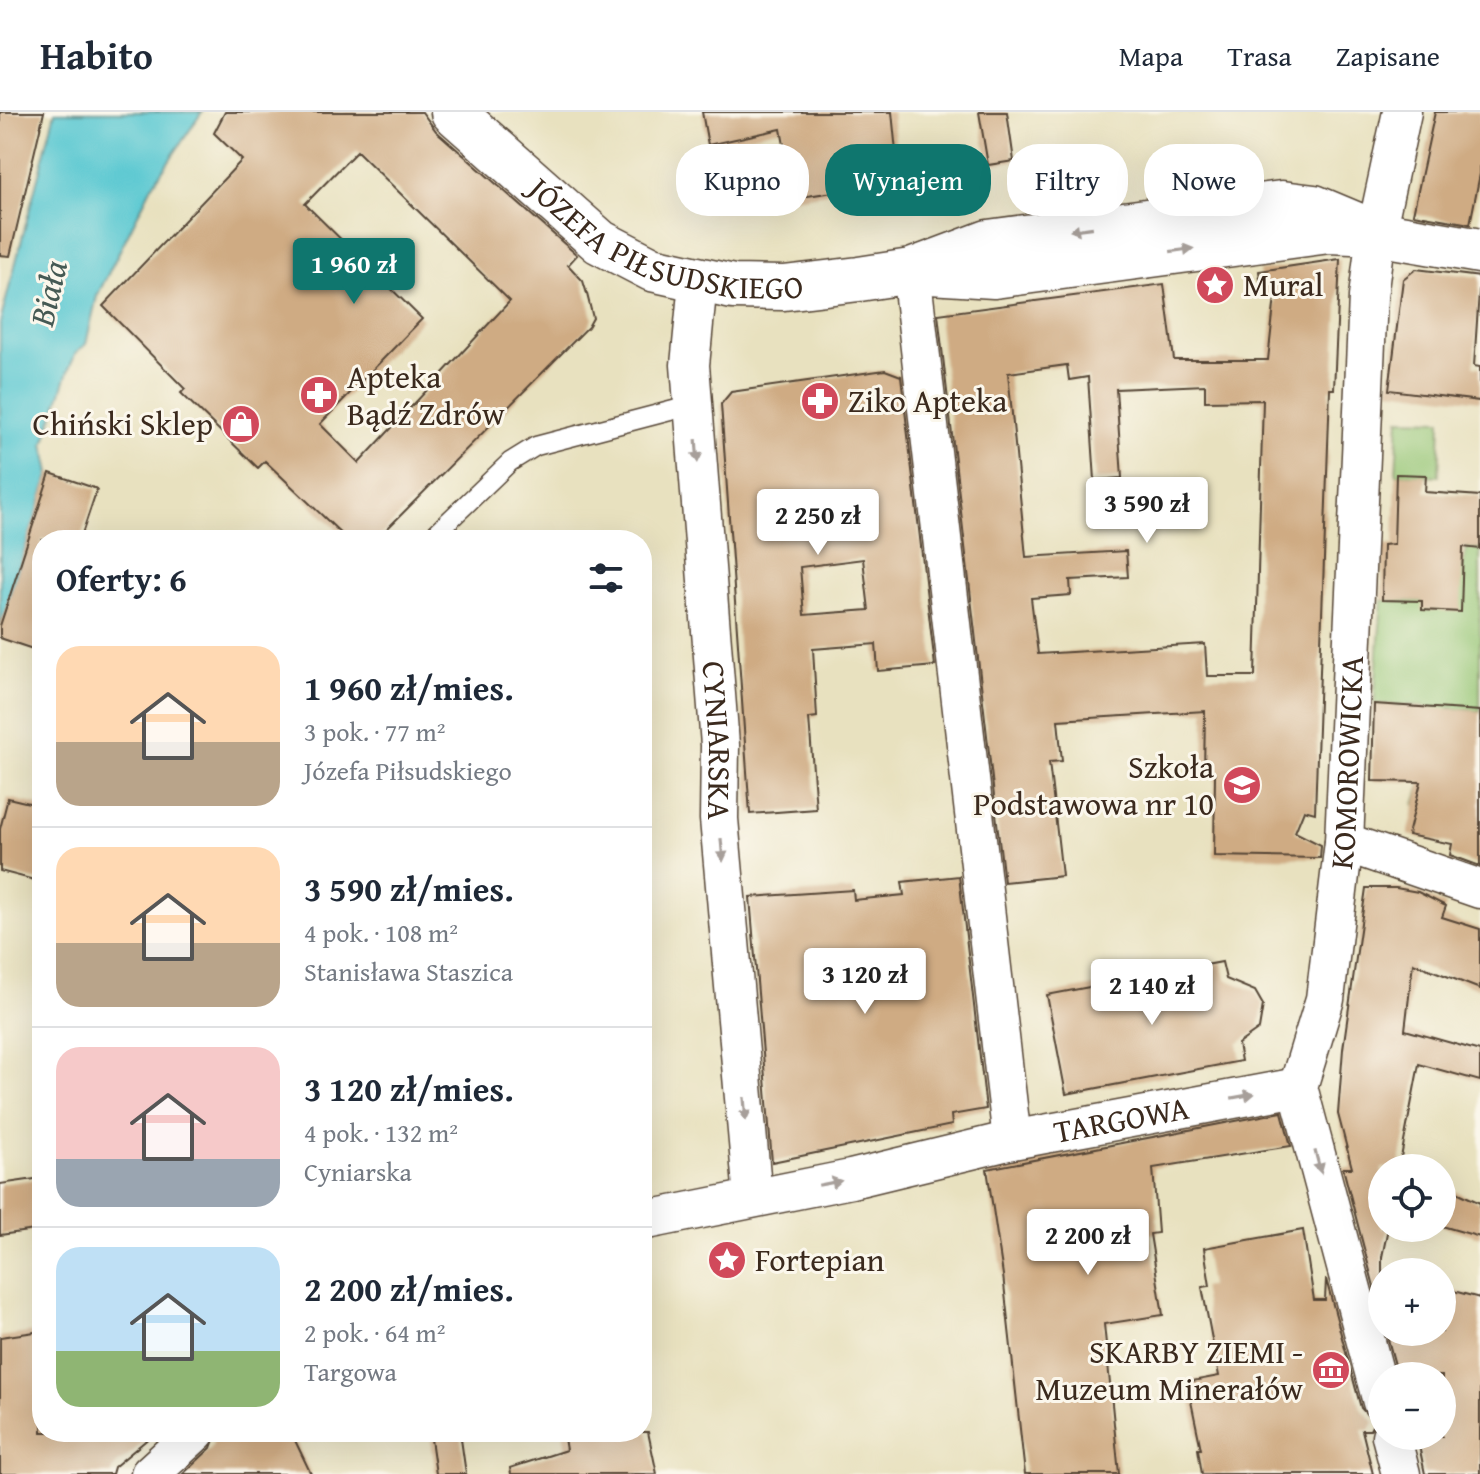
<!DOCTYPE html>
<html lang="pl">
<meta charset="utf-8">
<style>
body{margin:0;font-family:"Gentium Book Plus",serif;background:#f6f6f7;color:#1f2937;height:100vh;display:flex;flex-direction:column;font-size:30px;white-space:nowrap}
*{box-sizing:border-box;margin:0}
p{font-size:26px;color:#747a83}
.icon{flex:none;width:44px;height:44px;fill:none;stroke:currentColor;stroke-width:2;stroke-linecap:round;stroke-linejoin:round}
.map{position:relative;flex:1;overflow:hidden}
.drawer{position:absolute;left:32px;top:418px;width:620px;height:912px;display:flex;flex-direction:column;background:#fff;border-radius:32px;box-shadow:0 8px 32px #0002}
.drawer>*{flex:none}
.banner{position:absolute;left:676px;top:32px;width:684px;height:72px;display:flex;gap:16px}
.tools{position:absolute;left:1368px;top:1042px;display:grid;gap:16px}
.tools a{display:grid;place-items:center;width:88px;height:88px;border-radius:50%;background:#fff;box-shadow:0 8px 32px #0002;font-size:40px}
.price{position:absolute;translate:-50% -68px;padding:0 18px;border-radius:8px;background:#fff;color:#222;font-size:26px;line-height:52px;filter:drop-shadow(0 2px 4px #0008)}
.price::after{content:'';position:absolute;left:50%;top:48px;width:24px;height:18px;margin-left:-12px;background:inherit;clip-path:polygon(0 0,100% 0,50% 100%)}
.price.selected{background:#0f766e;color:#fff}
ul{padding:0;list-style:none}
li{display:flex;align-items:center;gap:24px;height:200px;padding:0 24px}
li+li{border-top:2px solid #e0e1e3}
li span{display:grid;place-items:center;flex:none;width:224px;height:160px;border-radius:24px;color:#555}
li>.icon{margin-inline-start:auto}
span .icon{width:96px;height:96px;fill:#fffc;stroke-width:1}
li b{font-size:34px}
h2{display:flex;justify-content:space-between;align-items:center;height:96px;padding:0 24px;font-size:34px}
.chip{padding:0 28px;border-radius:32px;background:#fff;box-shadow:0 8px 32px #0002;font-size:28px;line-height:72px}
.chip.selected{background:#0f766e;color:#fff}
header{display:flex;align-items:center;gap:48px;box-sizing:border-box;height:112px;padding:0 40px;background:#fff;border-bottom:2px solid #e0e1e3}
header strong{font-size:38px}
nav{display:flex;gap:44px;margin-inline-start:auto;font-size:28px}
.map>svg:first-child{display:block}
</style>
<header>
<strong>Habito</strong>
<nav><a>Mapa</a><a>Trasa</a><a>Zapisane</a></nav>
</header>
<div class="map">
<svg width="1480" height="1362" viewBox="0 0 1480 1362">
<rect width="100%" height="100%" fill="#fbf7ec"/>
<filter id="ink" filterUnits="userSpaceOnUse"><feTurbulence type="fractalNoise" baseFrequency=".0125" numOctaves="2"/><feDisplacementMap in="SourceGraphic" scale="16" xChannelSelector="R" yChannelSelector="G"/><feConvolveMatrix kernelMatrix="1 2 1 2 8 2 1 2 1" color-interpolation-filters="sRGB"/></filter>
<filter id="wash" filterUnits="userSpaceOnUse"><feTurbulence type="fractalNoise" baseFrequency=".006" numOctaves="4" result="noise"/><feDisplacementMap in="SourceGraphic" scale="32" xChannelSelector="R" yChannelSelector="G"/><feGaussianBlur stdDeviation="1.8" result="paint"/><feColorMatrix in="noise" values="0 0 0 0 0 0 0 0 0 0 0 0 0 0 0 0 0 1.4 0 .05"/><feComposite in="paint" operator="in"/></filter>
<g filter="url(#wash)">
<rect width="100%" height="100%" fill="#e8e1bf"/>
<path fill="#97c676" stroke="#69784a" stroke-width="2" d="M1399,307l42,1 -2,56 -43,-2z
M1467,436l13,1v162l-31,-3 -4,43 8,62 -38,-8 7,-23 2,-76 -50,-2 8,-104 40,1 40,-32z"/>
<path fill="#5dc9d2" stroke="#4c7a78" stroke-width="2" d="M55,0h147l-50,74 -55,110 -11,48 -11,10 -7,17 -24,73 6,29 -50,153v-303z"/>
<g id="blocks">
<path fill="#cfab83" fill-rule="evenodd" d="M0,0h44l-34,144 -10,-1z
M225,0h197l14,19 141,124 -9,10 15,16 4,13 6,24 -5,9 -212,213h-28l-83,-79 -7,7 -77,-75 4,-4 -82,-83 139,-146 -28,-27zM357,39l153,150 -151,162 -39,-39 102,-105 -117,-115z
M702,0h190l7,70 -105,16 -13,-69 -73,16z
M979,0h28l7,49 -26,4z
M1435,0h45v62l-10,50 -57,-10z
M1340,147l-6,130h-4l-15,424 -11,-3 -9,22 26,13 -1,13 -106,-2 1,-82h-11l1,-63 -147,9 4,41 -13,1 13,114 -58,6 -66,-568 226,-30 10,76h94l7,-64 -13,1 -3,-26zM1067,253l2,15 19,-3 7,103 27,-2 -6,-89 89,-4v16l58,-1 -8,276h-48l-2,-32 -167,10 -7,-56 40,-3 -1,-15 58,-3 -2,-26 -100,6 -18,-184z
M1416,157l64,8 -6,89 6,1v34l-91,-11 14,-111z
M885,258l16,6 34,290 -57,5 -2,-27 -63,5 4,68 -8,1 7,91 -66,5 -29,-410 10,-12zM863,447l6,51 -65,5 -4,-48z
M50,361l47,16 -17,51h-38v112l-42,-14v-12z
M1396,362l30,1 -1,17 55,4v53l-17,-2 -2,65 -39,-2v-9l-40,-1 1,-55 11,-1z
M1374,592l106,7v155l-30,-11 2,-11 -44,-9 13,-53 -49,-1z
M8,686l34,8v76l-42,-11v-42z
M959,764l27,233 -35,6 1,10 -180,37 -22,-265 103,-7 1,10 50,-5 -2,-13z
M1366,776h30l22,4 28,14 -4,11 38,12v60l-67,-26 -8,67 75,21v30l-61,-17 -20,104h-17v60h6l-6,29v60l-39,-149h9l-14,-54 5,-65z
M1222,850l4,17 29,12 8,14 -4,24 -21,15 3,17 -175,33 -19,-99z
M1282,1000l9,34 -138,22 5,65 -8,1 13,81 -59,9 15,150h-94l-22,-199 -16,-106z
M42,1066v51l-42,6v-51z
M1442,1073l38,18v34l-38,-11z
M1303,1118l11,70h11l1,-21 35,129 13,14 -4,8h-8l11,44h-171l-4,-25h3l-14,-67 32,-6 -17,-89 8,-1 -6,-38z
M1442,1176l38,10v176h-55l-8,-38h25v-60h-44l-12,-44h56z
M42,1219v101h114l-42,35 -2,7h-112v-137z
M217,1320h74l20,42h-128l28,-26z
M430,1320h30l6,42h-30z
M563,1320h85l9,42h-146l-1,-6 56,-18z"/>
</g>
</g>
<g filter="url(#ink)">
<use href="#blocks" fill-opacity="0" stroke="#554536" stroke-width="2"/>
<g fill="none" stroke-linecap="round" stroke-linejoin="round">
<defs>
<path id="lane" d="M429,428l81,-78 26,-16 157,-41"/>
<g id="street">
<path d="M911,159l101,869"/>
<path id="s1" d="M698,170l-8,83 30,380 -1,74 34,379"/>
<path d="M1344,730l136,47"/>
<path id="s2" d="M642,1109l209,-42 161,-39 286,-53"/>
<path id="s3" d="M1382,1290l-84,-315 27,-88 19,-157 24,-545 8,-64 26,-121"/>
<path d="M1391,1324l10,38"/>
<path d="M150,1362l46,-42"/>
</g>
<g id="secondary">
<path id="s4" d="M453,0l147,130 52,27 81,18 51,1 75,-9 52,-8 77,-29 294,-39 32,4 62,26"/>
<path d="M930,160l64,4 335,-45 47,2 104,18"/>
</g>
</defs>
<use href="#lane" stroke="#554536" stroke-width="21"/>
<use href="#street" stroke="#554536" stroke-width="41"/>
<use href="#secondary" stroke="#554536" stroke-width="47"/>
<use href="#lane" stroke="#fff" stroke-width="18"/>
<use href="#street" stroke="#fff" stroke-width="38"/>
<use href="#secondary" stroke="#fff" stroke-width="44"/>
</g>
<defs><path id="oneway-solid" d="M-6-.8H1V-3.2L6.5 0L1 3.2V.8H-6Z" transform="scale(2)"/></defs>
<g fill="#a79f9a">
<use href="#oneway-solid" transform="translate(1081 117) rotate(172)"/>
<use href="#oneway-solid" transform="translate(1182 138) rotate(-8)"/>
<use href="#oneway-solid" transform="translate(697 339) rotate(86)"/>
<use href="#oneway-solid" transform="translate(722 738) rotate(85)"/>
<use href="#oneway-solid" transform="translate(1243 984) rotate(-10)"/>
<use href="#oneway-solid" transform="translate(745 997) rotate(85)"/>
<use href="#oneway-solid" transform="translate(1318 1050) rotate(75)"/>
<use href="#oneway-solid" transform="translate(830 1071) rotate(-11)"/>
</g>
</g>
<defs>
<symbol id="sight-disc" viewBox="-11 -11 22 22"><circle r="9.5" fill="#d1495b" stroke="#fbf7ec"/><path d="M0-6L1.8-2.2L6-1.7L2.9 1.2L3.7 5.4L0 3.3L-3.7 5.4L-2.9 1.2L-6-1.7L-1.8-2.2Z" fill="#fff"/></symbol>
<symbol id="pharmacy-disc" viewBox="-11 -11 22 22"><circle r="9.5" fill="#d1495b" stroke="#fbf7ec"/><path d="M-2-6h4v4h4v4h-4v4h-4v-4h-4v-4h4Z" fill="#fff"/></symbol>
<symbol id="shop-disc" viewBox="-11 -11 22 22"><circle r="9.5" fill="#d1495b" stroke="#fbf7ec"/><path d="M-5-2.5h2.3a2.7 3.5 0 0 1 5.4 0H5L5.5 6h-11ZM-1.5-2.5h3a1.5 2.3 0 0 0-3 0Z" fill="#fff"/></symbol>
<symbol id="school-disc" viewBox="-11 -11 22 22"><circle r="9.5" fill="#d1495b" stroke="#fbf7ec"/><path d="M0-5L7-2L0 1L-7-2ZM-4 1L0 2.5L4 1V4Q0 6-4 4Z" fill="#fff"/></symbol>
<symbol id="museum-disc" viewBox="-11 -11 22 22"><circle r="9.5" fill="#d1495b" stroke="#fbf7ec"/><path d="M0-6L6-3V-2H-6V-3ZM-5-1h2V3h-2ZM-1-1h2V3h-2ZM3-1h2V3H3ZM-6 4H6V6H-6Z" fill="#fff"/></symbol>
</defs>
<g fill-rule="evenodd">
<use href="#sight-disc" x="1193" y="151" width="44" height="44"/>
<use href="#pharmacy-disc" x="297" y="261" width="44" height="44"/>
<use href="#pharmacy-disc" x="798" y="267" width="44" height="44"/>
<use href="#shop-disc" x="219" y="290" width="44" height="44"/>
<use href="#school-disc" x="1220" y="651" width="44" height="44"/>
<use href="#sight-disc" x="705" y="1126" width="44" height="44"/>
<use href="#museum-disc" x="1309" y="1236" width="44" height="44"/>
</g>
<g text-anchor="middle" stroke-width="6" stroke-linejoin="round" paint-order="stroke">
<g font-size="32" fill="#3b2a1e" stroke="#fbf7ec">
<text dy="11" stroke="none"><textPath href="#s4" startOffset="258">JÓZEFA PIŁSUDSKIEGO</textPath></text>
<text dy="11" stroke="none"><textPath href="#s1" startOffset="460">CYNIARSKA</textPath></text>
<text dy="11" stroke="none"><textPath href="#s3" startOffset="656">KOMOROWICKA</textPath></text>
<text dy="11" stroke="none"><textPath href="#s2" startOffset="490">TARGOWA</textPath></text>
</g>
<g font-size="32" fill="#3b2a1e" stroke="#fbf7ec" text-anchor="start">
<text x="1243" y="184">Mural</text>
<text x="347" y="276">Apteka<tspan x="347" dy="37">Bądź Zdrów</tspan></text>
<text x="848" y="300">Ziko Apteka</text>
<text x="213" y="323" text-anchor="end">Chiński Sklep</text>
<text x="1214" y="666" text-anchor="end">Szkoła<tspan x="1214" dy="37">Podstawowa nr 10</tspan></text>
<text x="755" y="1159">Fortepian</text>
<text x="1303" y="1251" text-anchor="end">SKARBY ZIEMI -<tspan x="1303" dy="37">Muzeum Minerałów</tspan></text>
</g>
<g font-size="34" font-style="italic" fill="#455a54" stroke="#fbf7ec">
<text transform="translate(48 181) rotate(-77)" y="12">Biała</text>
</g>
</g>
</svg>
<div class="tools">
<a><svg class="icon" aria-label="locate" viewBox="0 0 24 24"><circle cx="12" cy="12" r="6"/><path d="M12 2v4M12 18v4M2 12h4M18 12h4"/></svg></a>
<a>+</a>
<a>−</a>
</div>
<b class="price selected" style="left:354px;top:194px">1 960 zł</b>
<b class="price" style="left:1147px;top:433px">3 590 zł</b>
<b class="price" style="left:818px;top:445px">2 250 zł</b>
<b class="price" style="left:865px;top:904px">3 120 zł</b>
<b class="price" style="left:1152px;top:915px">2 140 zł</b>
<b class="price" style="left:1088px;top:1165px">2 200 zł</b>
<div class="banner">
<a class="chip">Kupno</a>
<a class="chip selected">Wynajem</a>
<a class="chip">Filtry</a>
<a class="chip">Nowe</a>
</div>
<section class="drawer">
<h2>Oferty: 6<svg class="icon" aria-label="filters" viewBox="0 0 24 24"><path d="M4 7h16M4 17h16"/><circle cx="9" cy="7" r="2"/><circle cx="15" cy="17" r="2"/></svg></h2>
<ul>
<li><span style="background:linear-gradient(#ffd9b3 60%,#b9a48a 0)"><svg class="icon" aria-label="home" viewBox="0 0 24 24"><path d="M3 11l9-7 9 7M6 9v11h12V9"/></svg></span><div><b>1 960 zł/mies.</b><p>3 pok. · 77 m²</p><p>Józefa Piłsudskiego</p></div></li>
<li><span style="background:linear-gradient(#ffd9b3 60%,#b9a48a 0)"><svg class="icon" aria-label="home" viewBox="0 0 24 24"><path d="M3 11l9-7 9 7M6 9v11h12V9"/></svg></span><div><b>3 590 zł/mies.</b><p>4 pok. · 108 m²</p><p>Stanisława Staszica</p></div></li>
<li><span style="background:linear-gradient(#f6c9c9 70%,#9aa5b1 0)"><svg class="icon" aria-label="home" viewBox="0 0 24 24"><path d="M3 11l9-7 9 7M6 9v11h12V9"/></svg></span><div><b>3 120 zł/mies.</b><p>4 pok. · 132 m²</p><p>Cyniarska</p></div></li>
<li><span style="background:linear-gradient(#bfe0f5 65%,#8fb573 0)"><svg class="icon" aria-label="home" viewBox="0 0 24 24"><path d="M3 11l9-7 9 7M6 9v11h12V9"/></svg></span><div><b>2 200 zł/mies.</b><p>2 pok. · 64 m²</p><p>Targowa</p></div></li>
</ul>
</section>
</div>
